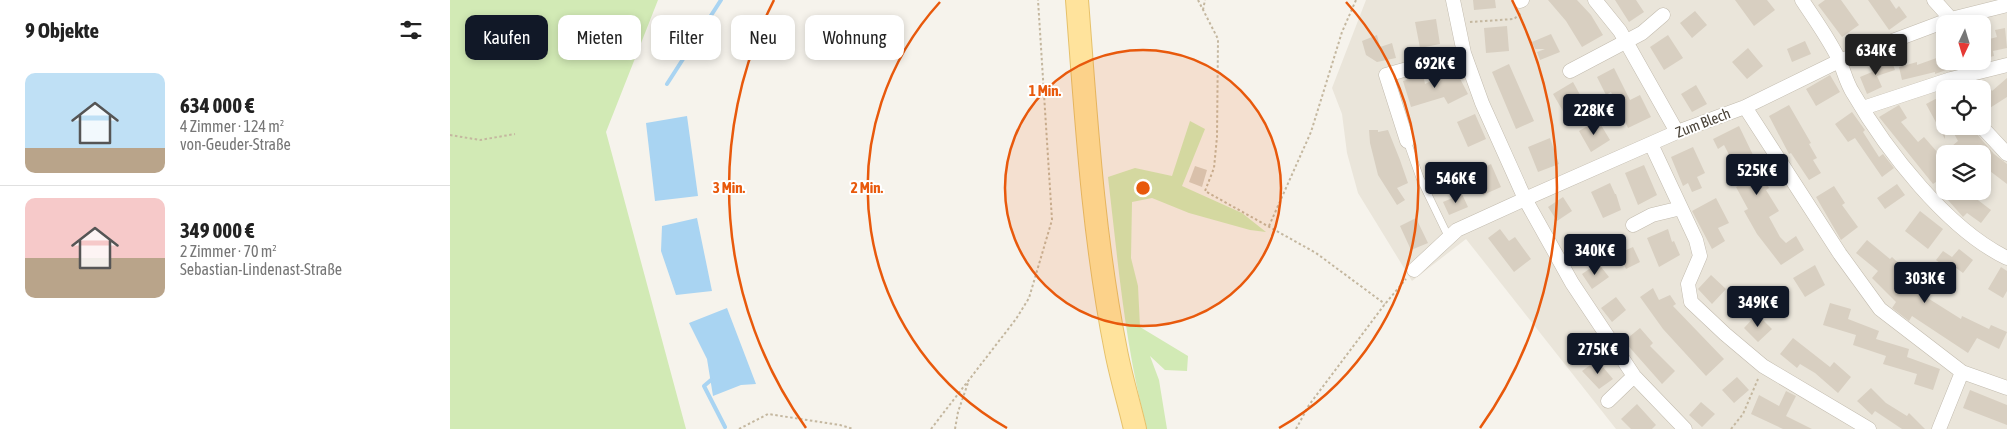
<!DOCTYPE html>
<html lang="de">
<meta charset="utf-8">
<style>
body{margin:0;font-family:"Asap Condensed",sans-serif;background:#f2f2f2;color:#222;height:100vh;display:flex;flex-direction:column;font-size:19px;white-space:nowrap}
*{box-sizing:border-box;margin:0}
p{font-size:16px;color:#767676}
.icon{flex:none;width:28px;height:28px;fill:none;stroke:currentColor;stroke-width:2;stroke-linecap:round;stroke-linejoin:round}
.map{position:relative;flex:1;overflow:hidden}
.sheet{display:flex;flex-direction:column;background:#fff;width:450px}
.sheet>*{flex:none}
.guide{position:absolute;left:15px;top:15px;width:475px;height:45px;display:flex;gap:10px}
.needle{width:32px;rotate:184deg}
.controls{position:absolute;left:1486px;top:15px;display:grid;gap:10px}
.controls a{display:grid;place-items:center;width:55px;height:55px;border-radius:10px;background:#fff;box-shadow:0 2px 8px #0003;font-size:25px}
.price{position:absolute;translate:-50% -42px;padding:0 11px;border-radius:5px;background:#111827;color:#fff;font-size:16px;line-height:32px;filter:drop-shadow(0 1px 2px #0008)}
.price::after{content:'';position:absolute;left:50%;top:30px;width:15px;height:11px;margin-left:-8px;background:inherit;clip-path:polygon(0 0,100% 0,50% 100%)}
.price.active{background:#222;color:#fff}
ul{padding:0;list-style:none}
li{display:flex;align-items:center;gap:15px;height:125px;padding:0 25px}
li+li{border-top:1px solid #e0e0e0}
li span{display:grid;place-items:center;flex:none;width:140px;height:100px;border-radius:10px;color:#555}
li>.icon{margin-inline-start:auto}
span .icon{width:60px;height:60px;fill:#fffc;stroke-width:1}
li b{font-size:21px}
h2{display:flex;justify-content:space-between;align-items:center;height:60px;padding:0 25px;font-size:21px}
.pill{padding:0 18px;border-radius:10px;background:#fff;box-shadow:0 2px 8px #0003;font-size:18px;line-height:45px}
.pill.active{background:#111827;color:#fff}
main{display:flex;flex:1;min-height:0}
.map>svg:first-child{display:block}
</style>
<main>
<section class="sheet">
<h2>9 Objekte<svg class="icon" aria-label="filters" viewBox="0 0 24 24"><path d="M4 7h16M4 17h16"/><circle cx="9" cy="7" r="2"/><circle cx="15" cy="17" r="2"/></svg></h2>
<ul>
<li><span style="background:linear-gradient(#bfe0f5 75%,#b9a48a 0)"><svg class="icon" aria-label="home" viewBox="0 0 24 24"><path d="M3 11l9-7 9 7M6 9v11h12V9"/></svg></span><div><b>634 000 €</b><p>4 Zimmer · 124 m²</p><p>von-Geuder-Straße</p></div></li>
<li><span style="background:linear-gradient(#f6c9c9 60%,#b9a48a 0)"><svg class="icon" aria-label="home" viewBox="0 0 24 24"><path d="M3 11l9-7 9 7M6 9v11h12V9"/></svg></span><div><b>349 000 €</b><p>2 Zimmer · 70 m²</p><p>Sebastian-Lindenast-Straße</p></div></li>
</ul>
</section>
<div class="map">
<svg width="1557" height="429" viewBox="0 0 1557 429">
<rect width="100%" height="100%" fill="#f6f3ec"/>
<path fill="#eae5da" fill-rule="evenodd" d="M916,0h641v429h-391l-150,-190 -54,42 -54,-88 -11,-40 -5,-39 -10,-26zM1495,24h37v37h-37zM1495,89h37v37h-37zM1495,154h37v37h-37z"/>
<path fill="#d2eab5" d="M0,0h208l-52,132 80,297h-236z
M740,121l15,8 -23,57 60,27 24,19 -16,-2 -61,-17 -37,-15 -20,4 -1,56 7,28 2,41 48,29 -1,15 -22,-1 -15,-14 9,24 8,49h-20c-22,-82 -29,-167 -39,-252l27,-9 37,8z"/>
<path fill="#a9d4f2" d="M237,116l11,80 -43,5 -9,-78z
M247,218l15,73 -36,4 -15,-44 1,-25z
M277,308l29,76 -15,1 -28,11 -6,-37 -18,-36z"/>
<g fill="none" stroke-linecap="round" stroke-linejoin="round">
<path stroke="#a9d4f2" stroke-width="4" d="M217,84l54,-84
M261,380l-7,6 21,41"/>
</g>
<path fill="#d8cfc1" d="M1023,0h22l1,8 -22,2z
M1098,0h29l14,15 12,20 -21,12 -16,-26z
M1165,0h21l8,12 -15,10z
M1285,0h32l8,10 -21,16z
M1375,0h16l18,25 -17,12 -24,-32z
M1418,0h22l6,9 3,-3 8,11 -18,13z
M1245,11l12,14 -15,13 -12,-15z
M986,19l4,25 -20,4 -5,-26z
M1057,26l2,25 -23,2 -2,-25z
M1555,28l2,20 -14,3 1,5 -12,3v-18l15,-4 -2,-7z
M1101,34l9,18 -20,8 -3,-8 8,-3h-10l-3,-7z
M927,35l3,12 12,-4 4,15 -19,4 -11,-7 -4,-14z
M1218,35l15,23 -19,12 -14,-23z
M1355,41l6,13 -19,8 -5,-13z
M1298,48l15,18 -16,13 -15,-17z
M1495,55v6l23,1 -33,12v-2l-33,8 -3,-13 18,-5v3z
M1441,59l4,11 -18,6 5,11 -15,7 -7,-17 12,-5 -2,-6z
M1059,64l25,57 -18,8 -24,-57z
M1164,68l16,32 10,-5 11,22 -23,11 -17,-36 -5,3 -9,-18z
M1005,69l13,25 -20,10 -4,-7 -33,10 -8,-26 20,-6 2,9z
M1380,75l10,17 -24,14 -10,-17z
M1557,78v19l-25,16v-33h3l7,11z
M1123,82l11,20 -20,11 -11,-19z
M1246,85l11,19 -15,8 -11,-18z
M1495,94v45l-19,-35z
M1339,105l22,38 -2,1 8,14 -4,2 8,13 -12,7 -18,-27 -2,1 -20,-38z
M1449,105l8,13 -6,4 17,20 6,-5 21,24v15l-12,8 -54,-67z
M1402,112l13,18 -2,2 16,25 4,-3 11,14 -12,9 -27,-39 -7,4 -13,-18z
M1025,114l11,25 -18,8 -11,-25z
M1148,120l12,20 -19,12 -12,-21z
M1289,126l30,62 -3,2 13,21 -10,6 11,20 6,6 10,-7 8,14 -23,15 -24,-31 -13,-23 4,-2 -12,-22 13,-7 -6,-11 -5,3 -14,-27 -6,4 -5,-10z
M1500,126h20l24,28 13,10v20l-25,-19v-11h-24l-6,-8 6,-5z
M919,130h9v2l10,-2 12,30 8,23 -11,5 8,12 -8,5 -19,-30 -8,-32z
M1100,138l9,26 -21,8 -10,-25z
M1243,147l12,26 -8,4 5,11 -10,4 -4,-9 -5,3 -12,-29z
M1041,164l10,23 -18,8 -10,-22z
M1194,165l13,30 -19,10 -13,-32z
M745,166l12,4 -5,17 -13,-5z
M1160,183l5,11h1l5,16 -18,8 -12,-26z
M1447,184l8,11 -20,14 -8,-11z
M1384,186l11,17 -3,2 16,22 -17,13 -25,-43z
M1490,191h26l25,19 -10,13 -14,-10 -4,4z
M1012,194l6,13 -19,8 -6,-13z
M1113,197l9,14 -15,10 -9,-14z
M1266,198l13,25 -11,5 7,13 -13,8 -20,-38z
M1470,211l23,18 -15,20 -23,-18z
M966,218l12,25 -17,7 -11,-24z
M1050,229l9,12 6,-4 16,22 -17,13 -26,-34z
M1218,229l4,13 2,-1 6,14 -21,12 -12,-29z
M1417,240l23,19 2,-2 15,14 -2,3 25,18 -4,5 35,22 1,-3 27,13 2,-4 16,7 -8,17 -22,-11 -9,15 -56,-37 -3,5 -17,-13 4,-6 -24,-24 6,-7 -22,-18z
M1183,247l7,15 -14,7 -7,-16z
M1509,249l14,11 -10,13 -15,-11 -3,5 -9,-7 7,-9 9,6z
M1148,263l11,14 -17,12 -10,-15z
M1365,265l10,20 -20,12 -12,-19z
M1551,267l6,4v20l-4,7 -15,-9z
M1261,275l15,14 -14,15 -14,-15z
M1203,288l6,12 11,-5 6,9 -3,2 51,53 -18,17 -43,-47 -23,-32z
M1166,297l10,13 -14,12 -11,-14z
M1380,303l21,6 -3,10 31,12 -3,8 33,10 -2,8 33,12 -7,21 -19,-6 3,-10 -34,-10 3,-8 -33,-11 3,-10 -33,-10z
M1307,314l15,15 -14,13 -14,-14z
M1190,328l13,15 -3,3 25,25 -13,13 -38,-43z
M1343,338l37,29 4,-5 17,15 -13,16 -23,-20 -15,-9 -3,4 -17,-14z
M1147,360l16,19 -14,10 -17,-18z
M1287,377l12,13 -15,13 -12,-13z
M1421,388l15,15 21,13 2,-3 16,16h-23l-27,-18 -3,4 -15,-14z
M1520,390l37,15v20l-44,-17z
M1336,391l10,5 -10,20 26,13h-29l-32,-15 8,-19 20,11z
M1251,402l14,12 -13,13 -13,-12z
M1187,404l19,21 -4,4h-21l-10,-10z"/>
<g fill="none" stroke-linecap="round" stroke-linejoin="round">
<defs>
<path id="lane" d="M957,141l13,37 29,60"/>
<path id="street" d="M1003,0l11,53 18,50 43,96 47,84 62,93 51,53
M1145,0l25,31 57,101
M1352,0c13,20 28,40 38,62 4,10 7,22 13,31 33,57 94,136 154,165
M1484,0l17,19
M1070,1l2,-1
M1120,71l72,-38 21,-18
M1295,107l95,147 40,55 82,63 45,16
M1413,108l88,-29 56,-14
M1531,126l26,28
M957,141l-21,-66 78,-22
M1201,144l45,96 4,16 -12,28 3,18 34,32 38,32 106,63
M1183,225l19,-10 29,-7
M964,270l43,-40 68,-31 152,-67 68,-25 94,-46 112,-42 56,-14
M1158,401l26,-25
M1489,429l23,-57"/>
<path id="primary" d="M627,0c9,117 16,236 39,351 5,26 13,52 19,78"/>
</defs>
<use href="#lane" stroke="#c2bbae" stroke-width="8"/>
<use href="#street" stroke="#c2bbae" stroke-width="15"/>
<use href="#primary" stroke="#e6c16a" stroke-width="24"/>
<path stroke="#c4b79f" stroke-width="2" stroke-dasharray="2.5 2.5" stroke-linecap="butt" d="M748,0l20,39 -1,98 -3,31 -9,23 111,62 69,51
M753,10l2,-10
M1020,22l44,-3 7,-6
M0,135l30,5 35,-6
M819,226l42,-94 31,-100 14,-32
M289,429l29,-15 72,11 13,4
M481,429l85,-110 13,-21 23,-78 -14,-220
M505,429l3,-17 10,-29
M846,429l13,-24 76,-101 21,-25
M1281,429l12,-15 15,-35"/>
<use href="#lane" stroke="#fff" stroke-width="7"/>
<use href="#street" stroke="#fff" stroke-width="14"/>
<use href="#primary" stroke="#ffe39c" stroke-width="22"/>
</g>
<circle cx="693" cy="188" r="138" fill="#e8590c" fill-opacity=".12"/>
<g fill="none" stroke="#e8590c" stroke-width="2.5">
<circle cx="693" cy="188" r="138"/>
<path d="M557 428A276 276 0 0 1 490 2M896 2A276 276 0 0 1 829 428"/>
<path d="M356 428A414 414 0 0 1 324 0M1062 0A414 414 0 0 1 1030 428"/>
</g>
<g text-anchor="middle" stroke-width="4" stroke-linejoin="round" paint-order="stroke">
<g font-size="15" fill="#4b4439" stroke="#fff">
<text transform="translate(1253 123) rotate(-21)" y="5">Zum Blech</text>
</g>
</g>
<circle cx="693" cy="188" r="8" fill="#e8590c" stroke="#fff" stroke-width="2.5"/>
<g font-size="15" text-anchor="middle" font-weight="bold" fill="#e8590c" stroke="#fff" stroke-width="4" stroke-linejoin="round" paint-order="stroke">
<text x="595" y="96">1 Min.</text>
<text x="279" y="193">3 Min.</text>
<text x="417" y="193">2 Min.</text>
</g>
</svg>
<div class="controls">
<a><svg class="needle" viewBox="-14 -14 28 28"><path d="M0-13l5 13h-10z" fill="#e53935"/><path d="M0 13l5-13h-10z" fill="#767676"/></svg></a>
<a><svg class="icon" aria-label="locate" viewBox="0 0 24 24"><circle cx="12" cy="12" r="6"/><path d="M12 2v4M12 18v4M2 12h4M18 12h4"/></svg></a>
<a><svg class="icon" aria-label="layers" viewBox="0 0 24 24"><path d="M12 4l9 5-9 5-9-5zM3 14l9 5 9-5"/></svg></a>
</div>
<b class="price active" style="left:1426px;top:76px">634K €</b>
<b class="price" style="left:985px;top:89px">692K €</b>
<b class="price" style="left:1144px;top:136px">228K €</b>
<b class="price" style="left:1307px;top:196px">525K €</b>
<b class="price" style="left:1006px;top:204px">546K €</b>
<b class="price" style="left:1145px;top:276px">340K €</b>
<b class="price" style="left:1475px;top:304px">303K €</b>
<b class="price" style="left:1308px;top:328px">349K €</b>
<b class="price" style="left:1148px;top:375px">275K €</b>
<div class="guide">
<a class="pill active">Kaufen</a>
<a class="pill">Mieten</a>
<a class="pill">Filter</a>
<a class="pill">Neu</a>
<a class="pill">Wohnung</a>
</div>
</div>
</main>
